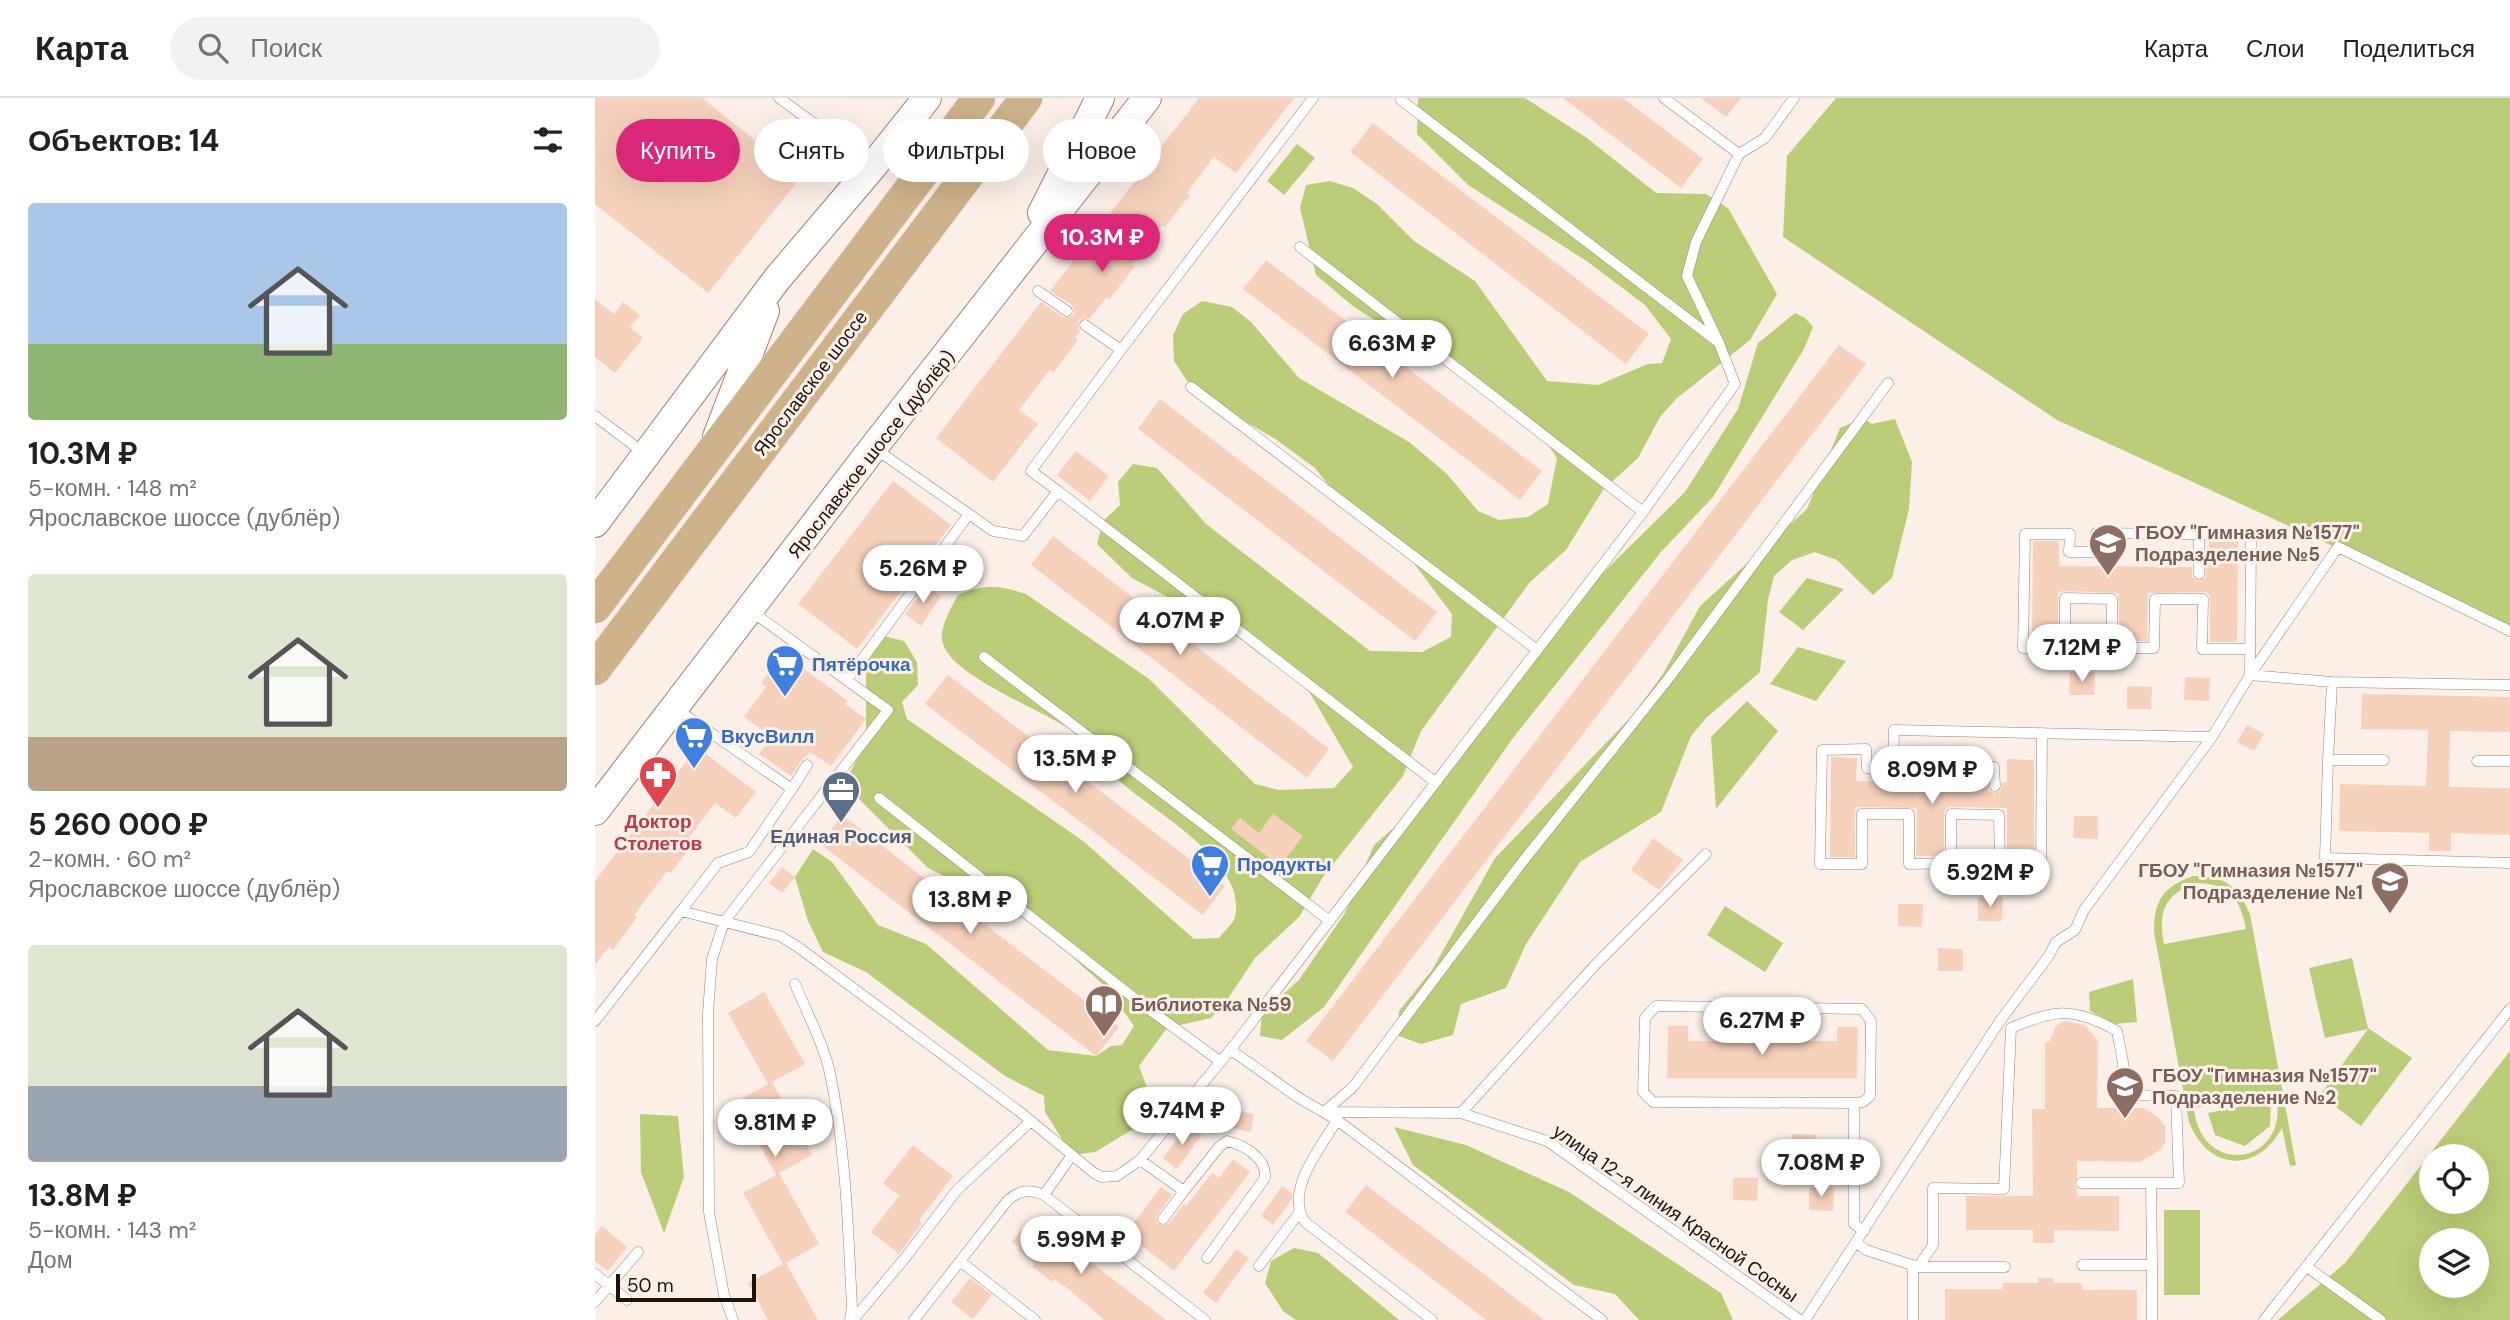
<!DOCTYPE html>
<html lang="ru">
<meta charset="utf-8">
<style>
body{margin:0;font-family:"DM Sans",sans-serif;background:#f2f2f2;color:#202124;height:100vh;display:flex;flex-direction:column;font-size:26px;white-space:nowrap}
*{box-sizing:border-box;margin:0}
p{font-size:23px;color:#757577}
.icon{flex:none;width:38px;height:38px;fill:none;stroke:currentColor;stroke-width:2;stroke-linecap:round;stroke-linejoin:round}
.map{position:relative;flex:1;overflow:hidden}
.panel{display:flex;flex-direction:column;background:#fff;width:595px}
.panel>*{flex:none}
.hud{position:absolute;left:21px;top:21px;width:665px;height:63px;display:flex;gap:14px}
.fabs{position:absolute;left:1824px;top:1046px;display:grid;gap:14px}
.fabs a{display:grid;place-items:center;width:70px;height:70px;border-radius:50%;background:#fff;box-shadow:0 7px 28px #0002;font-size:35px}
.scale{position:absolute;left:21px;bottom:18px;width:140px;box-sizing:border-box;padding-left:7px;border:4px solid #1d130d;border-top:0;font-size:19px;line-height:24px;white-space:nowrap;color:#1d130d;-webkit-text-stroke:5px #fcefe8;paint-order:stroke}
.price{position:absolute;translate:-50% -60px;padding:0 16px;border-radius:24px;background:#fff;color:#222;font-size:23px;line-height:46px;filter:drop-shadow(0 2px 4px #0008)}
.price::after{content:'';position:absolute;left:50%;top:42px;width:21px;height:16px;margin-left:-10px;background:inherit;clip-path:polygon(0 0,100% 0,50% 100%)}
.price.selected{background:#db2777;color:#fff}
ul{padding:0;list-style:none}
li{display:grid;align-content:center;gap:14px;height:371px;padding:0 28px}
li span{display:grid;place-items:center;height:217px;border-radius:7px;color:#555}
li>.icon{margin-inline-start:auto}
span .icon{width:126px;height:126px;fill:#fffc;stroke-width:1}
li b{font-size:30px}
h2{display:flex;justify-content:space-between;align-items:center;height:84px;padding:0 28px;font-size:30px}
.chip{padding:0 24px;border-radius:32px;background:#fff;box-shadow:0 7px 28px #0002;font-size:24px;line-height:63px}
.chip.selected{background:#db2777;color:#fff}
header{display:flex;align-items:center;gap:42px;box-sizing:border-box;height:98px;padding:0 35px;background:#fff;border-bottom:2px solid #e0e0e0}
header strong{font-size:33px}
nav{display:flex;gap:38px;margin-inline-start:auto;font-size:24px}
.search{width:490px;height:63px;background:#f2f2f2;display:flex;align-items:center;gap:18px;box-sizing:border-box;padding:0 24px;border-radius:38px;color:#757577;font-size:26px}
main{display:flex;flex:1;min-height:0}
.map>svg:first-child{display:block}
</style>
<header>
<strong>Карта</strong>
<div class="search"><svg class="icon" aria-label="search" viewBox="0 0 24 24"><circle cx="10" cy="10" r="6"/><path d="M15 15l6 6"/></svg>Поиск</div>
<nav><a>Карта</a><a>Слои</a><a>Поделиться</a></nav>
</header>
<main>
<section class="panel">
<h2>Объектов: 14<svg class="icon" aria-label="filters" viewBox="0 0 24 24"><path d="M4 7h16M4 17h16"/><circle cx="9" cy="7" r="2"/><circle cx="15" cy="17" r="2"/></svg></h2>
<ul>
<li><span style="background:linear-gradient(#a9c7e8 65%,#8fb573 0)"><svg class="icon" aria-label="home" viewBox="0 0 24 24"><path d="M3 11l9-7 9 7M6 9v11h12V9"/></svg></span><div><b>10.3M ₽</b><p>5-комн. · 148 m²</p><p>Ярославское шоссе (дублёр)</p></div></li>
<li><span style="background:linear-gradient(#dfe7d0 75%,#b9a48a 0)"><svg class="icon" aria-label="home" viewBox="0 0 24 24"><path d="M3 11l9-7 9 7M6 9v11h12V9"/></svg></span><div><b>5 260 000 ₽</b><p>2-комн. · 60 m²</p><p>Ярославское шоссе (дублёр)</p></div></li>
<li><span style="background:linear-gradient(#dfe7d0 65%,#9aa5b1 0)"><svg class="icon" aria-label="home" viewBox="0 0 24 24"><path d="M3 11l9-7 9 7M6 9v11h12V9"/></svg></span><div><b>13.8M ₽</b><p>5-комн. · 143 m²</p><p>Дом</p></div></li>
</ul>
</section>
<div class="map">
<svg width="1915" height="1222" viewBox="0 0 1915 1222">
<rect width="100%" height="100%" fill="#fcefe8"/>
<path fill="#bbcd78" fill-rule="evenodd" d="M823,0h107l62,40 69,55 50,1 22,14 49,86 -27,46 -74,59 -16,18 -22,41 -35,32 -37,60 -36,32 -109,149 -18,45 -80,101 -24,40 -44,41 -28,42 -16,18 -44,10 -28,38 18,49 -62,37 -23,3 -27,-43 -1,-16 -39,-20 -139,-104 -43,-20 -15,-31 -13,-44 18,-28 19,13 46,63 48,19 122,106 48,6 15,-10 11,-1 12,-19 -26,-37 -70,-63 -21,-14 -89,-44 -84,-84 22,-42v-87l13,-20 25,6 13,21 1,23 -16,17 5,17 176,122 111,98 25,-1c4,-6 14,-14 16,-21 13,-54 -79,-104 -112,-133 -17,-15 -30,-37 -48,-51 -28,-22 -128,-57 -133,-93 -2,-13 10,-34 16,-45 28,-11 40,-10 68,-1l123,85 106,105 24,6 55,-2 19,-21 -53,-91 -17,-17 -151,-81 -35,-34 6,-23 17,-16 -2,-23 15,-18 24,4 49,56 164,127 52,1 29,-15 1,-23 -42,-56 -71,-60 -24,-30 -38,-28 -69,-40 -17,-13 -17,-26 -1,-26 10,-21 19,-13 30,6 19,15 48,56 110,64 38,32 31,37 21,9 29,-3 20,-13 9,-46 -12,-18 -55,-47 -136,-86 -38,-32 -16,-67 6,-23 24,-4 23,7 24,16 37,37 61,40 72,100 51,4 50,-21 14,-1 9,-24 -26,-34 -57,-43 -120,-77 -51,-51z
M1241,0h674v529l-453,-207 -274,-183 4,-81z
M702,46l18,14 -31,37 -17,-14z
M1200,215l10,5 8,9 -9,22 -91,148 -52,55 -148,186 -189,269 -42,33 -22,-4 2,-23 37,-33 46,-67 29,-68 58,-50 105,-145 8,-20 140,-138 53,-83 20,-66z
M1268,320l9,6 23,-5 17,43 -3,47 -17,69 -19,17 -36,-35 -22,-8 -23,8 -18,16 -6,24 -8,72 -54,46 -15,18 -30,76 -81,50 -54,82 -20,44 -45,16 -8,31 -32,9 -22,-8v-25l33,-41 63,-112 138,-143 30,-41 37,-68 107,-97 33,-81z
M1212,480l37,11 -41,41 -24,-18z
M1203,549l48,14 -30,40 -46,-17z
M1152,603l31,30 -62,78 -5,-72z
M1598,778c32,0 44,9 57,38l46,251 -6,1 -8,-38c-25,46 -74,43 -93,-6l-35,-190c0,-32 9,-45 39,-56zM1600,785c34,0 45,15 51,46l-82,15c-6,-31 0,-49 31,-61zM1681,996c15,73 -76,84 -82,14z
M1130,808l58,37 -18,29 -58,-37z
M1757,860l16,70 44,30 -51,68 -41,-31 48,-66 -43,9 -16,-70z
M1538,881l4,43 -22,2 -25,-13 -1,-19z
M1915,953v269h-232l67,-57zM1836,1059h45v45h-45zM1836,1143h45v45h-45z
M1676,1002l-1,26 -25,20 -30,-11 -7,-22z
M45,1016l38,2 6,61 -20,56 -23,-61z
M799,1029l72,18 103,47 152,101 12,27h-94l-24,-26 -41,-9 -161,-120z
M1569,1112h36v85h-36z
M699,1150l24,5 81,67h-103l-13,-9 -18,-28 6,-22z"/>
<path fill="#f6d2bc" d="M0,0h107l99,79 -93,116 -113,-89z
M604,0h95l-58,75 -22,-16 -27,36 3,2 -25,32 -3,-2 -30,39 3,2 -26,34 -3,-2 -17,21 -4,-1 -6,2 -1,5 2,6 -5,7 3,2 -25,33 -3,-3 -31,40 19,14 -45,58 -57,-44 105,-136 22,15 10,-1 1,-5 -2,-6 -22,-14z
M968,0h60l80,61 -22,29z
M1106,0h40l-15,19z
M778,25l276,211 -23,30 -276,-212z
M671,162l276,211 -22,29 -277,-211z
M0,201l19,15 9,-12 17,13 -10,13 13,10 -28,35 -20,-16z
M1244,247l27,19 -533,697 -27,-20z
M565,301l277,213 -22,29 -277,-212z
M481,353l33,25 -19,25 -33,-26z
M298,383l58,44 -94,124 -59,-45z
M458,438l276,213 -22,29 -276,-213z
M1438,443h26v25l133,1v10l6,4 7,-3 1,-11h3v-25h29l-1,100h-27v-43l-1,-5 -3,-2 -58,1 -1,48h-28v-48l-54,-2 -7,1v49h-26z
M331,487l15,11 -20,30 -16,-12z
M195,561l58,42 -3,3 21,15 -35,47 -21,-14 -9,9 -10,15 -32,-22 13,-17 -28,-20 22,-30 -5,-4 12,-16 7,5z
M1475,574h25l-1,23h-25z
M353,577l277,211 -22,29 -278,-211z
M1590,579l25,1 -1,23 -25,-1z
M1532,588l25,1 -1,22h-24z
M1767,596l148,3v35l-60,-1 -1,56 61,1v47l-59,-2v18h-22v-18l-90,-2 1,-47 86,2 2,-56 -67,-1z
M1652,627l17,9 -10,17 -17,-9z
M102,649l59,45 -20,26 -21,-15 -27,36 5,4 -22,30 -4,-2 -33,44 3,2 -24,33 -4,-3 -14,18v-84z
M1236,659l26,1 -1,23 131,1 2,9 6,2 6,-3 1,-8h5v-23l27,1v97h-27v-49l-56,-1 -5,1 -2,5v43h-28l1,-48 -55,-1h-6l-1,6v44h-25z
M678,716l30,22 -23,30 -49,-37 9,-11 19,15z
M247,717l277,212 -23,29 -276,-212z
M1479,718h24v23l-25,-1z
M1058,740l30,22 -24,30 -28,-20z
M187,769l13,10 -13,16 -13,-10z
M1383,800h25l-1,23h-24z
M1303,806h25l-1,23 -24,-1z
M1343,850l25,1v22h-25z
M169,894l41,72 -33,18 40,73 -33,18 40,71 -33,19 32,57h-50l-20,-37 35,-19 -40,-71 33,-18 -40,-73 32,-18 -40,-71z
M1468,923l22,4 13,16 -1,67h47l16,11 5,7v17l-5,7 -20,12 -63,-1v16l-3,7 3,5v7h42v35l-65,-1v13h-21v-13h-67v-34h67l-1,-87h13v-67h4l7,-16z
M1073,928h20v15h149v-14h21l-1,51h-190z
M609,1006l50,10 -3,18 -59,-13z
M593,1026l14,11 -25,34 -14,-11z
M1197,1036l24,1v22h-25z
M318,1047l40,31 -34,44 3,3 -23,31 -28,-22 28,-36 -16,-13z
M638,1061l17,13 -76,99 -48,-38 35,-46 11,8 -16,22 1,6 6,3 6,-3 15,-19 2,2 26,-33 7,5z
M1138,1080h25l-1,23 -24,-1z
M771,1087l69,52 109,83h-58l-141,-108z
M687,1088l10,7v6l-19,26 -12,-9z
M1214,1090h25l-1,23 -24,-1z
M432,1125l8,6 5,-6 126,97h-62l-34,-30 -16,-11 -2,3 -20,-16 3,-3 -17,-13 2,-2 -8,-6z
M7,1128l25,21 -19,24 -13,-10v-26z
M641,1151l13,9 -33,45 -13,-10z
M375,1180l22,17 -19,24 -22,-17z
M1443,1180h15v5h29v7h55v30h-192v-31h58v-6h35z"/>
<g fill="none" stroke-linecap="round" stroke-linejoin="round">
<defs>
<path id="lane" d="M184,0l91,66
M1069,0l75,56
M806,2l317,242
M705,149l343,265
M443,193l29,20
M490,227l36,25 192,-252
M596,289l346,263
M0,318l49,37
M279,350l95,66
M463,393l377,291
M1604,476v-40
M1655,551h-48l1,-50h-48l-1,49h-42v-49l-47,-1v50h-42l2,-114h45l-1,18h27v-19l155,2 -1,140 82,7 178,3
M389,559l346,264
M252,582l122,-166 24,17 30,5 35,-45 -27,-20 90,-121
M80,610l117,81 -43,63 -31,11 -37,48
M1733,662l4,-78
M1789,662h-56l-3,98 185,5
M1882,663h33
M1298,668l1,-36 318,7
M1400,688l-1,-19 -127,1 -1,-19 -44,1 -2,114h42v-50h47v50l42,-1v-49l48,1 1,50 41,-1 1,-131
M197,691l15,-24
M284,700l264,207 78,57
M200,886c11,27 27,56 34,85 17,78 19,159 23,238l-2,13
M0,923l86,-110 99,25 18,11 222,165 74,61 8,4 15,-1 23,-16 95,-116 408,-532 92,-128 -16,-41 -32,-67 9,-34 43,-88 26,-16 29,-40
M1416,930c45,-19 63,-21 106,3l6,31v33l53,1 3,87h-98
M636,952l68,48 38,22 265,200
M1259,1005l-201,-1 -10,-10 2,-74 11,-12 206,3 9,12 -1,75 -7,6 -9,1v121l10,7
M729,1014l29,-25 167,-222 149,-187 219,-295
M729,1014l137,1 86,28 253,179
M866,1015l136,-150 109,-109
M742,1022c-16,28 -53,70 -32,102l127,98
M545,1062l44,31 35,-44 8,-6c17,4 40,17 38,37l-58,80
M449,1097l28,-40
M568,1121l21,-28
M1262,1145l9,7 52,17 15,-22v-57l71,1 7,-161
M365,1163l75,59
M1318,1167v55
M1487,1167h70l-1,-82
M1557,1167v55
M664,1168l40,-53
M1323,1169h87
M1712,1169l74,53
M0,1176l32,26
M0,1204l43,-50
M138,1222l-9,-25 -15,-83 -1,-199 4,-54 12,-37 164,-212 -137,-99
M258,1222l52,-62 52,-68 74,-69
M319,1222l94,-120c12,-10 21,-11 36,-5l161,125
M1210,1222l195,-299 48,-64 8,-15 19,-12 9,-20 128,-173 38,-62 88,-128 172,84
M1669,1222l246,-311"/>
<path id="secondary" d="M447,115l58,-115
M122,339l48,-126
M0,425l182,-244 96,-113 54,-68
M0,713l278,-363 274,-350"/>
<path id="primary" d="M0,509l384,-509
M0,571l431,-571"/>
</defs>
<use href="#lane" stroke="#9d8171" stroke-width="11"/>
<use href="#secondary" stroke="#9d8171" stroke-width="30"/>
<use href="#primary" stroke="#d2d0cf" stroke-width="33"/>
<use href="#lane" stroke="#fff" stroke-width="10"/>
<use href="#secondary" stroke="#fff" stroke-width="28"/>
<use href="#primary" stroke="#cdb28a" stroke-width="32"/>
</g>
<defs>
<symbol id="school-pin" viewBox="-11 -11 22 30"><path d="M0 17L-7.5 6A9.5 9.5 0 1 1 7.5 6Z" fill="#8d6e63" stroke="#fcefe8"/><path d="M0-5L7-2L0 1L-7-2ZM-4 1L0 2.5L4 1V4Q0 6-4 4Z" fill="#fff"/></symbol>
<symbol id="supermarket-pin" viewBox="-11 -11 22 30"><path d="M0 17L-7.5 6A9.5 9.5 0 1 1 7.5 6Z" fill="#3f7fe0" stroke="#fcefe8"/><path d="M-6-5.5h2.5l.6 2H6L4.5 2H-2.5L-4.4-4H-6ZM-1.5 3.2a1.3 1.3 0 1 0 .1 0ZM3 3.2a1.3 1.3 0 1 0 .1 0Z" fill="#fff"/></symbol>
<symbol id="pharmacy-pin" viewBox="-11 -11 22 30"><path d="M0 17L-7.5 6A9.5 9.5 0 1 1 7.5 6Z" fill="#e0444e" stroke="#fcefe8"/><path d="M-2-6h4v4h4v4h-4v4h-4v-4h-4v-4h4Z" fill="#fff"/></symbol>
<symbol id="office-pin" viewBox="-11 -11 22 30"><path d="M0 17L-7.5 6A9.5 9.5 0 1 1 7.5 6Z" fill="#5c6f8a" stroke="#fcefe8"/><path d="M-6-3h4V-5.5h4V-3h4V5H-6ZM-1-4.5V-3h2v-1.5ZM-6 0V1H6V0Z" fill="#fff"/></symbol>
<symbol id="library-pin" viewBox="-11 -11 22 30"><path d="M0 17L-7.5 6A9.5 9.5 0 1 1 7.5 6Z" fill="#8d6e63" stroke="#fcefe8"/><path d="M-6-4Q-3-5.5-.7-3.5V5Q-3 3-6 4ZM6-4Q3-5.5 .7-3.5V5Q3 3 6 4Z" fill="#fff"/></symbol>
</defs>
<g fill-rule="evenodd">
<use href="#school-pin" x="1491" y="423" width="44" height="60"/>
<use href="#supermarket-pin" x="168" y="544" width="44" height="60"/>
<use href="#supermarket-pin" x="77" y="616" width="44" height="60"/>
<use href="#pharmacy-pin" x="41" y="655" width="44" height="60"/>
<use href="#office-pin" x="224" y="670" width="44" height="60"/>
<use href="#supermarket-pin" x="593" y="744" width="44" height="60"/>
<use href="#school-pin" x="1773" y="761" width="44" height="60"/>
<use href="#library-pin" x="487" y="884" width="44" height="60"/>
<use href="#school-pin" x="1508" y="966" width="44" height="60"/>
</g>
<g text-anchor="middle" stroke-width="6" stroke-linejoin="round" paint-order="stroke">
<g font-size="19" fill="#1d130d" stroke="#fcefe8">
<text transform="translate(215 285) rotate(-53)" y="7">Ярославское шоссе</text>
<text transform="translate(276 356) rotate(-52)" y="7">Ярославское шоссе (дублёр)</text>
<text transform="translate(1081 1115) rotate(35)" y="7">улица 12-я линия Красной Сосны</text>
</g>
<g font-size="19" font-weight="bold" fill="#785e54" stroke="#fcefe8" text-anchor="start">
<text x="1540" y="441">ГБОУ "Гимназия №1577"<tspan x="1540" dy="22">Подразделение №5</tspan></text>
<text x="1768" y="779" text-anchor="end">ГБОУ "Гимназия №1577"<tspan x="1768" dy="22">Подразделение №1</tspan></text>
<text x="536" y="913">Библиотека №59</text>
<text x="1557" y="984">ГБОУ "Гимназия №1577"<tspan x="1557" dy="22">Подразделение №2</tspan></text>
</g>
<g font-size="19" font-weight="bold" fill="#366cbe" stroke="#fcefe8" text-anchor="start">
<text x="217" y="573">Пятёрочка</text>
<text x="126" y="645">ВкусВилл</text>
<text x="642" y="773">Продукты</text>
</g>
<g font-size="19" font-weight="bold" fill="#be3a42" stroke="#fcefe8">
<text x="63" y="730">Доктор<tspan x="63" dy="22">Столетов</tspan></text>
</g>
<g font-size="19" font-weight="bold" fill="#4e5e75" stroke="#fcefe8">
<text x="246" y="745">Единая Россия</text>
</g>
</g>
</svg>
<div class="fabs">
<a><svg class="icon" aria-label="locate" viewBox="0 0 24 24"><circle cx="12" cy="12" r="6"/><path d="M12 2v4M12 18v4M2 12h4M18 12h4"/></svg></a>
<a><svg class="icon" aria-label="layers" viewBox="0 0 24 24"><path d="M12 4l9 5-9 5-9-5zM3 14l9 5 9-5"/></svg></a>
</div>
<div class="scale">50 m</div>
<b class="price selected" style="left:507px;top:176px">10.3M ₽</b>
<b class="price" style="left:797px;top:282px">6.63M ₽</b>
<b class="price" style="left:328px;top:507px">5.26M ₽</b>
<b class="price" style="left:585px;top:559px">4.07M ₽</b>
<b class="price" style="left:1487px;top:586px">7.12M ₽</b>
<b class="price" style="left:480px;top:697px">13.5M ₽</b>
<b class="price" style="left:1337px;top:708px">8.09M ₽</b>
<b class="price" style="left:1395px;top:811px">5.92M ₽</b>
<b class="price" style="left:375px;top:838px">13.8M ₽</b>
<b class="price" style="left:1167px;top:959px">6.27M ₽</b>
<b class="price" style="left:587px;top:1049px">9.74M ₽</b>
<b class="price" style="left:180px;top:1061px">9.81M ₽</b>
<b class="price" style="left:1226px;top:1101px">7.08M ₽</b>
<b class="price" style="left:486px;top:1178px">5.99M ₽</b>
<div class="hud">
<a class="chip selected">Купить</a>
<a class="chip">Снять</a>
<a class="chip">Фильтры</a>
<a class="chip">Новое</a>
</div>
</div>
</main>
